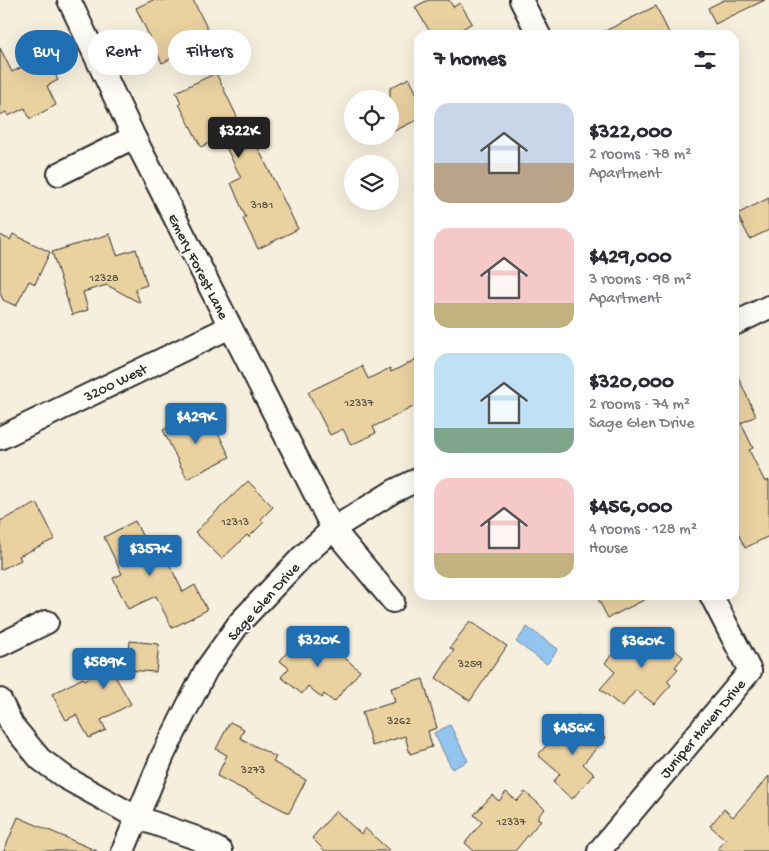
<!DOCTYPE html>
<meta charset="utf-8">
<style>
body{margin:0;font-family:"Gochi Hand",sans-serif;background:#f7f7f7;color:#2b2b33;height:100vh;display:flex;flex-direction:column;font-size:19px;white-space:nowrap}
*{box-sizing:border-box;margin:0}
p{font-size:16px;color:#7c7c81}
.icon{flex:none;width:28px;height:28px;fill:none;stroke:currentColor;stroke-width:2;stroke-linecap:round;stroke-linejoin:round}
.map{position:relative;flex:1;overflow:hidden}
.sheet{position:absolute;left:414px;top:30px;width:325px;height:570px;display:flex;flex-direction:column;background:#fff;border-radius:15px;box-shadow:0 5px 20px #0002}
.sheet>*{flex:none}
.banner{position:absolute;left:15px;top:30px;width:324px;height:45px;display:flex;gap:10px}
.fabs{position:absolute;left:344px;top:90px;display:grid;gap:10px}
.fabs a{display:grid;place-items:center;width:55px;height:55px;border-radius:50%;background:#fff;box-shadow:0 5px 20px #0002;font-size:25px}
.price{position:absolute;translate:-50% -42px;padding:0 11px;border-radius:5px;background:#1f6fb2;color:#fff;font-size:16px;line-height:32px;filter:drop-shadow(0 1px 2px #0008)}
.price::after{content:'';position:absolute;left:50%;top:30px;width:15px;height:11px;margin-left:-8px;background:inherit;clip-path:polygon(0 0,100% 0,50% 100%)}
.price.current{background:#222;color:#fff}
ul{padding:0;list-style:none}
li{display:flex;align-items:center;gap:15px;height:125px;padding:0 20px}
li span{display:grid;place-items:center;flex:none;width:140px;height:100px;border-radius:15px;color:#555}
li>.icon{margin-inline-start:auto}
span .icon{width:60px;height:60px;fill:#fffc;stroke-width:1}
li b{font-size:21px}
h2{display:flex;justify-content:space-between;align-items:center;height:60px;padding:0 20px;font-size:21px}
.chip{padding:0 18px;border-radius:22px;background:#fff;box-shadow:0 5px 20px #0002;font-size:18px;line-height:45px}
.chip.current{background:#1f6fb2;color:#fff}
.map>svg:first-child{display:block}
</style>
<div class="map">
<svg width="769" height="851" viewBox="0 0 769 851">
<rect width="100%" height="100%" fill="#f7efdd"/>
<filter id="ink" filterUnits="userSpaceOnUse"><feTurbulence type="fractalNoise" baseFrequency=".02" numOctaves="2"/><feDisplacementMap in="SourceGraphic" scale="10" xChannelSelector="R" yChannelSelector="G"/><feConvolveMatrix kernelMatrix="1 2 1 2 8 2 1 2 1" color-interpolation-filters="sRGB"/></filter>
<g filter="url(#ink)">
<path fill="#94c5f0" stroke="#6a87a1" d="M527,627l31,22 -11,15 -31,-22z
M450,725l18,36 -16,8 -18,-36z"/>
<path fill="#ead1a0" stroke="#2b2b2b" d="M153,0h40l17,34 -3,1 5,10 -18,10 -3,-6 -29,14 -26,-55z
M428,0h21l4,7 7,-4 12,20 -20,12h-20l-17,-28z
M724,0h41l-50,24 -7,-16z
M656,6l14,29h-73z
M0,48l12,24 34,-17 12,25 -11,6 9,19 -26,14 -5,-11 -17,8 -2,-4 -6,3z
M216,73l24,50 8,-4 8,17 -3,2 45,91 -40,20 -15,-30 3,-1 -15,-35 10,-5 -20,-41 -20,10 -22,-43 2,-1 -5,-11z
M409,78l10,20v21l-29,14v-45z
M769,198v32l-19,9 -13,-25z
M13,234l37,18 -15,32 -6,-3 -13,25 -13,-6 -3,-7v-58l10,5z
M110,234l7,21 19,-6 11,36 -12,4 5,14 -33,-18 -24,7 5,18 -16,5 -20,-63z
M419,358v46l-46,23 3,6 -25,12 -8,-16 -13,6 -22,-43 54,-26 6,13 22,-11 1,4z
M734,368l22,48 -15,7 12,25 -4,2 16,32 4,-2v56l-24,12 -11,-23z
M208,413l22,44 -43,22 -24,-49 30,-15 3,5z
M248,481l25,26 -12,12 3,3 -15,15 -2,-2 -25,24 -27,-27z
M37,503l18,36 -36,17 2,4 -21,10v-49z
M135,521l18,37 11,-5 19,39 12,-7 12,25 -35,18 -16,-32 -28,13 -15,-31 9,-4 -18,-37z
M596,595h58l-46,23z
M470,621l37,25 -37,55 -34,-23 18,-28 -4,-2z
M648,627l35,30 -8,10 3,2 -11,12 4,4 -17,19 -18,-14 -14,17 -22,-18 15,-17 -10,-9 13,-16 7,6z
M318,631l18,15 -3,2 27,23 -26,31 -10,-8 -2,4 -14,-12 -6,8 -21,-17 8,-9 -9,-7 16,-20 8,7z
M130,641l29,3 -3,28 -45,-3 20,35 -30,16 5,10 -17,8 -13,-23 -10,5 -14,-26 31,-16 2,2 44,-24z
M423,679l14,49 -9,3 4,16 -22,7 -5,-18 -33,10 -10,-34 33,-10 -4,-14z
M578,715l27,23 -22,26 11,10 -22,25 -19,-17 7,-8 -22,-19 14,-16 3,3z
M230,722l14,7 -4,9 36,19 -3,5 33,18 -17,33 -72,-37 10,-21 -11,-6z
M769,776v75h-53l10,-11 -16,-14 14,-17 9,8z
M506,792l11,9 8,-9 20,17 -8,9 4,2 -26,31h-41l-9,-8 17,-21 -8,-7 18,-20 7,6z
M336,811l25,23 4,-6 25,23h-65l-13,-13z
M18,817l79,34h-93z"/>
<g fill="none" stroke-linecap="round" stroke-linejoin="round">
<defs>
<path id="minor" d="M69,0l65,137 199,392 60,72
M521,0l18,35
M59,174l75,-37
M734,324l35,-17
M0,438l230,-111
M0,645l47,-23
M0,700l12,25 28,34 26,19 70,39 60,21 25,13
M123,851l40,-96 43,-85 34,-48 62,-65 31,-28 61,-38 25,-12
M599,851l151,-180 -39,-76"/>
</defs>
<use href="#minor" stroke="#2b2b2b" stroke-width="26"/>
<use href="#minor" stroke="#fdfcf7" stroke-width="22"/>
</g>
</g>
<g text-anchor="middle" stroke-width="4" stroke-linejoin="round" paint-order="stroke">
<g font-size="12" fill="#5b5448">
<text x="262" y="208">3181</text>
<text x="104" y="281">12328</text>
<text x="359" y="406">12337</text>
<text x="235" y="525">12313</text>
<text x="470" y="667">3259</text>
<text x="399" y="724">3262</text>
<text x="253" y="773">3273</text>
<text x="511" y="825">12337</text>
</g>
<g font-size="15" fill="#2b2b2b" stroke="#fdfcf7">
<text transform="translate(199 266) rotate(63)" y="5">Emery Forest Lane</text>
<text transform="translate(115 382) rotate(-26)" y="5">3200 West</text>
<text transform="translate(263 601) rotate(-48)" y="5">Sage Glen Drive</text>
<text transform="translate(702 728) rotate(-50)" y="5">Juniper Haven Drive</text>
</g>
</g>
</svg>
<div class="fabs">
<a><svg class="icon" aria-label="locate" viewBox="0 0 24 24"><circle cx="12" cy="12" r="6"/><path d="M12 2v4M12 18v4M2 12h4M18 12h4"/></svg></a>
<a><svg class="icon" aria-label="layers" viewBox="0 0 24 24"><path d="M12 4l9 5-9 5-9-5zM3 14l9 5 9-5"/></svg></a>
</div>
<b class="price current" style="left:239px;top:159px">$322K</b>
<b class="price" style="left:196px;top:445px">$429K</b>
<b class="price" style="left:150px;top:577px">$357K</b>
<b class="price" style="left:318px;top:668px">$320K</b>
<b class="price" style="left:642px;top:669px">$360K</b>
<b class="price" style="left:104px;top:690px">$589K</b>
<b class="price" style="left:573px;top:756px">$456K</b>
<div class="banner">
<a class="chip current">Buy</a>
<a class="chip">Rent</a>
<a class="chip">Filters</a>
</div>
<section class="sheet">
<h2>7 homes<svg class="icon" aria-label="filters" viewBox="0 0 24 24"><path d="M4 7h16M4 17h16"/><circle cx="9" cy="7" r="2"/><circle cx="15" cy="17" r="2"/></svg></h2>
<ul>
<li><span style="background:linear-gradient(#c9d6e8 60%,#b9a48a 0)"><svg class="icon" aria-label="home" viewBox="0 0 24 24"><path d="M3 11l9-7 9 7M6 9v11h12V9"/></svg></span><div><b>$322,000</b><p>2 rooms · 78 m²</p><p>Apartment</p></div></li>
<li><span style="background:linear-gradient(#f6c9c9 75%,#c2b280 0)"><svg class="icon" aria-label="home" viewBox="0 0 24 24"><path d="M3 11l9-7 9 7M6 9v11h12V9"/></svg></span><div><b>$429,000</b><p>3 rooms · 98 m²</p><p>Apartment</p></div></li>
<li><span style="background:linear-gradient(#bfe0f5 75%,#7fa58c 0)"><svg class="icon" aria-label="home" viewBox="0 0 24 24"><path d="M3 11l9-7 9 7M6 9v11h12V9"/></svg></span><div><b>$320,000</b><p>2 rooms · 74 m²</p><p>Sage Glen Drive</p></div></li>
<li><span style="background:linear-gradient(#f6c9c9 75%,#c2b280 0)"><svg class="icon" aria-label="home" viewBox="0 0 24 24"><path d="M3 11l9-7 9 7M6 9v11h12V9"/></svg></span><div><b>$456,000</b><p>4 rooms · 128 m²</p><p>House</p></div></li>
</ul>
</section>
</div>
